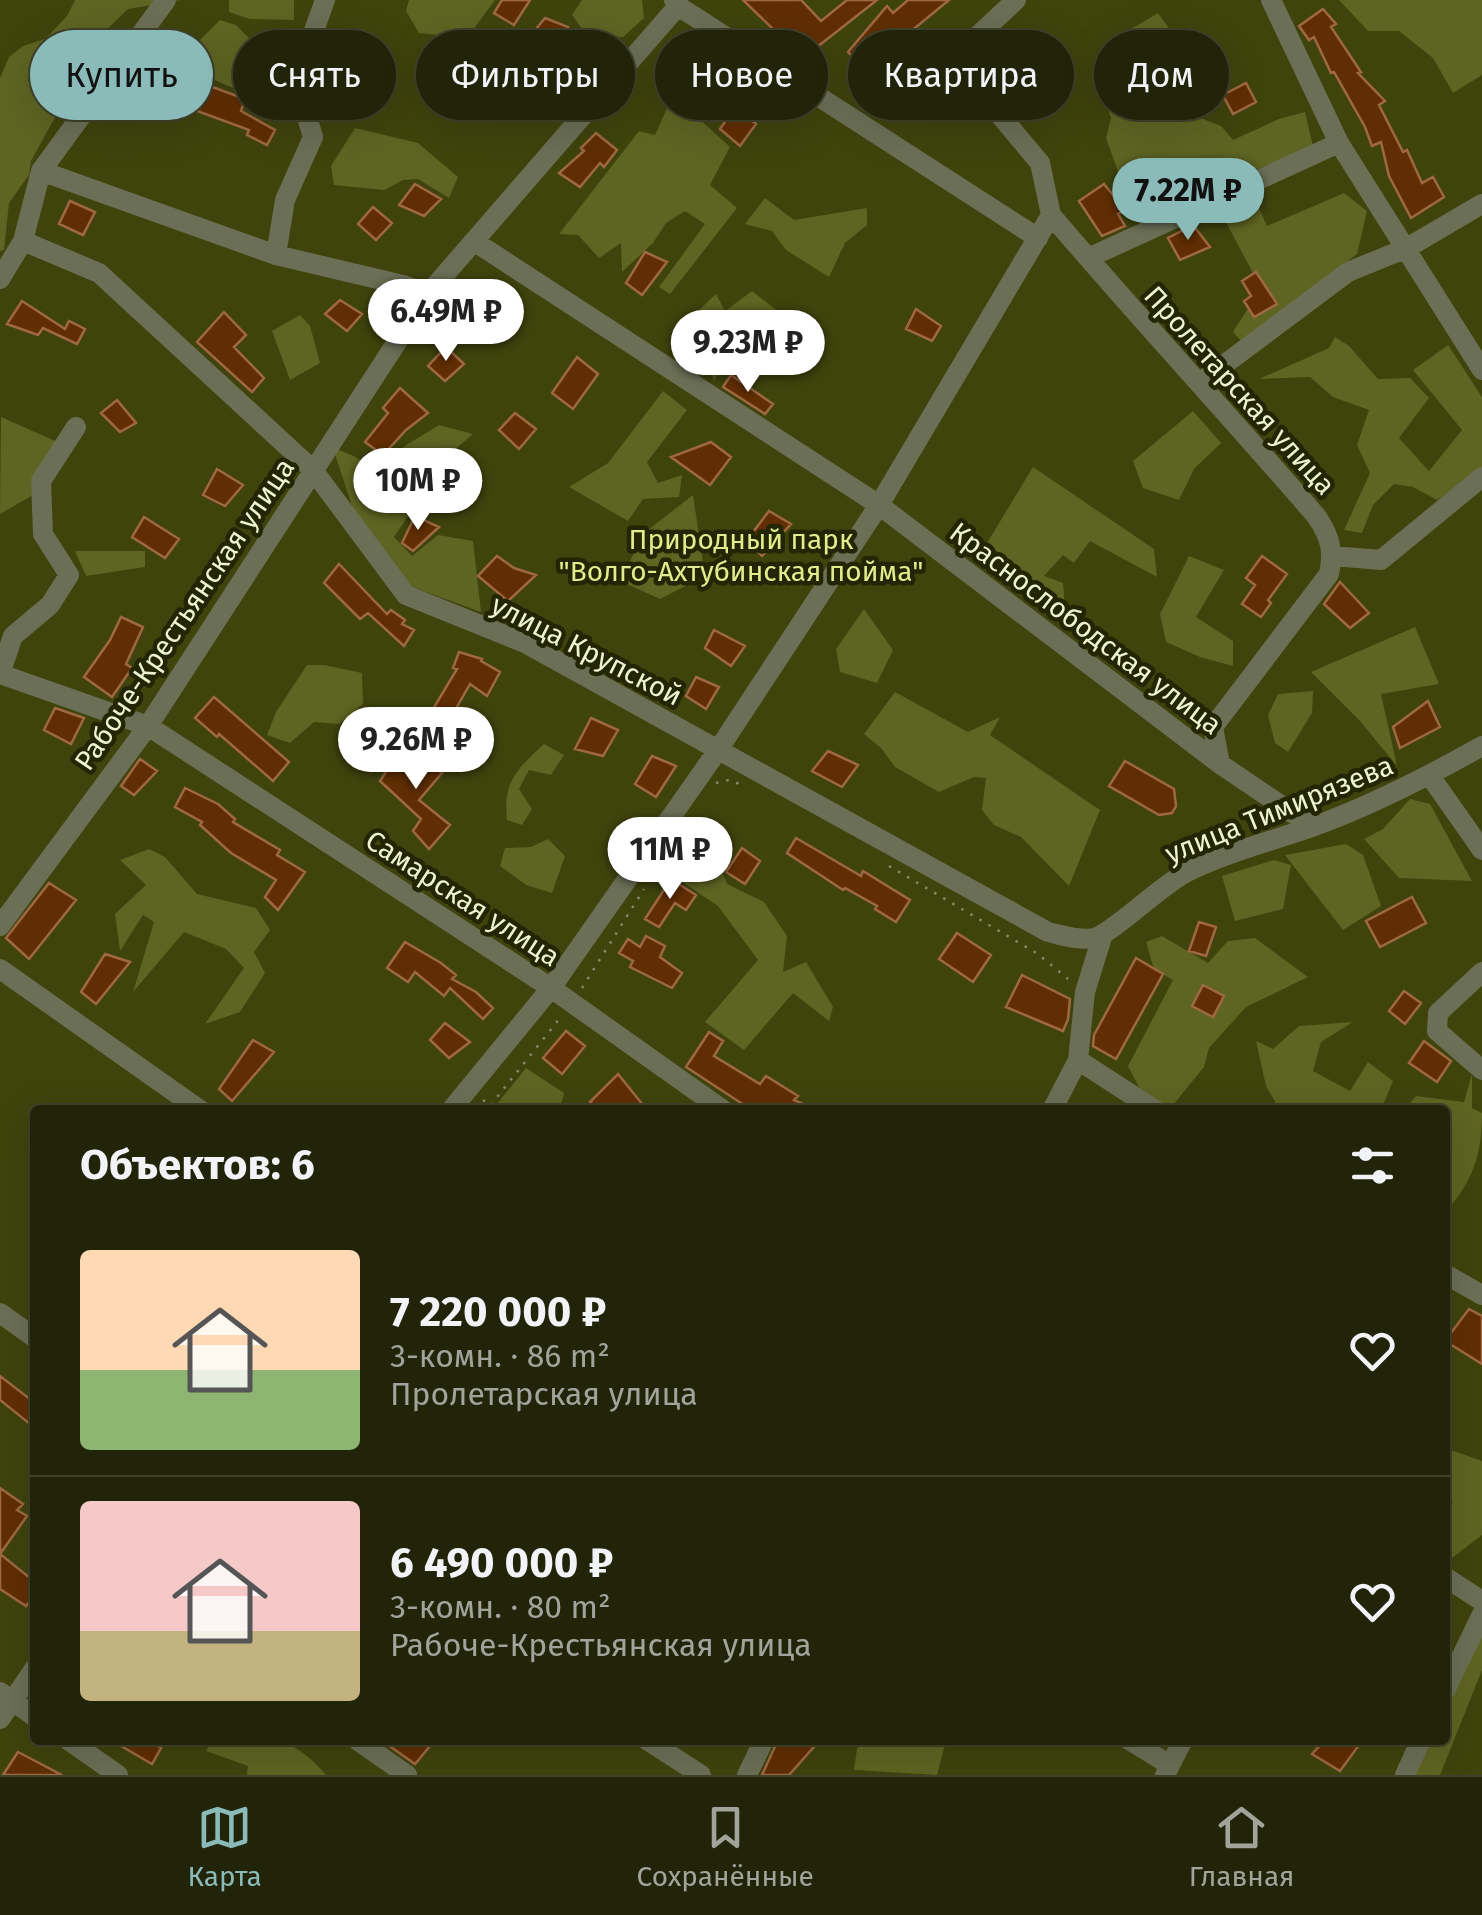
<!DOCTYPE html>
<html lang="ru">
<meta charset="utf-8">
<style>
body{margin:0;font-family:"Fira Sans",sans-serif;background:#2e3018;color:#f1f3f6;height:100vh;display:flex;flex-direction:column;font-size:38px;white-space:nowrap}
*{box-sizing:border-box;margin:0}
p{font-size:32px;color:#a2a49c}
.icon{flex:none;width:55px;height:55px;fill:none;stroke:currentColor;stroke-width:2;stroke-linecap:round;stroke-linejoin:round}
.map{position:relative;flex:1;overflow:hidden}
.details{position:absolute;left:30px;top:1105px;width:1420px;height:640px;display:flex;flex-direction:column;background:#22240a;border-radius:10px;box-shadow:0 10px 40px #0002,0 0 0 2px #3f412b}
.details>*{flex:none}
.guide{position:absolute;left:30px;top:30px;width:1422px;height:90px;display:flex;gap:20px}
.price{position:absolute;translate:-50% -85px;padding:0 22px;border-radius:35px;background:#fff;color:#222;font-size:32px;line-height:65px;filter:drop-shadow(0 2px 5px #0008)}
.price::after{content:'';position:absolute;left:50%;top:60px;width:30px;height:22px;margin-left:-15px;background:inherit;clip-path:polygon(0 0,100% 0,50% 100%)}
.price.active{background:#8bbbb9;color:#111}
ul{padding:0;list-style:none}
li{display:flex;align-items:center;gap:30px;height:250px;padding:0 50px}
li+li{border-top:2px solid #3f412b}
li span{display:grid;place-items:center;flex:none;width:280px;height:200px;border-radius:10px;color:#555}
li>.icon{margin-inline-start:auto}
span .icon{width:120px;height:120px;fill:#fffc;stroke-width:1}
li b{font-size:42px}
h2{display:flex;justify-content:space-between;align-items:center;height:120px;padding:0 50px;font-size:42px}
.chip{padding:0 35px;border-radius:45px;background:#22240a;box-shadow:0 10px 40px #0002,0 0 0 2px #3f412b;font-size:35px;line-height:90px}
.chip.active{background:#8bbbb9;color:#111}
.menu{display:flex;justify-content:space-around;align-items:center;height:140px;border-top:2px solid #3f412b;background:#22240a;font-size:28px;color:#a2a49c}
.menu a{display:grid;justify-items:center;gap:5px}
.menu .active{color:#8bbbb9}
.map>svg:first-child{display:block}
</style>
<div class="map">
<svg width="1482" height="1775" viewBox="0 0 1482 1775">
<rect width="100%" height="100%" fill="#2d300e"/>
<path fill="#3f430c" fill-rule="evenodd" d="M0,0h1482v1775h-1482zM35,1110h1410v630h-1410z"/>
<path fill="#5e6422" d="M75,0h106l-53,9 -29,28 -68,124 -2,14 -20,28 -5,47 -4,1v-173l9,-21 14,-11 22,-7 22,-23z
M229,0h65v20l-44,-1 -21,-7z
M409,0h86l-28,38 -48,-5 -13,-22z
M582,0h60l2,18 -21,19 -36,-1 -15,-21z
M1339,0h143v75l-29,18 -20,-35 -34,-27h-31z
M1158,13l23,32 -28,15 3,14 18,15 11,23 36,14 12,14 46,-21 26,-7 8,34 -163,68 -11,-10 -19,-27 -14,-39 5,-20 -9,-30 12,-14 -8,-30z
M220,20l16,5 33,33 -26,34 -50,-21 1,-25z
M673,95l57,52 -20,38 27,23 -67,86 -11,-7 46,-63 -20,-13 -19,12 -13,20 -31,29 -1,-29 -22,15 -21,-23 -19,-1 80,-103 16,4z
M355,128l63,15 40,34 -9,21 -31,-19 -15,1 -19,10 -50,-5 -3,-19z
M1344,193l23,18 -10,43 -115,88 -9,-10 28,-44 -40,-75 33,-16 13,29z
M765,198l29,22 73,-12v17l-22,18 -16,34 -43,-27 -14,-19 -27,-7z
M752,291l37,29 -32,44 -10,5 -23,-5 -10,17 -11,-30 9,-18 -14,-22 18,-17 9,17z
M300,315l10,11 10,37 -30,17 -18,-49z
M1335,337l14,9 29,33 32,-1 19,20 -30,40 30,33 33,-41 -49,-60 35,-25 34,52v73l-45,30 -24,-13 -19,-3 -21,21 -11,28 -18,-3 26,-57 -13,-28 12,-35 -36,-13 -23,-20 -51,2 70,-31z
M663,391l24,19 -40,52 11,21 24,-8 -3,22 -36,2 -15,22 -59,-34 39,-24z
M1193,411l28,32 -27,26 -15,31 -36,-12 -10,-27z
M1,417l61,27 -29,51 -33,19z
M439,425l34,9 -20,17 -19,29 -31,-33z
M333,448c35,12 59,29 84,55l-23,34 18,19 26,-21 35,6 8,71 -85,-31 -44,-75z
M1033,467l121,82 3,28 -67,-36 -16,22 -11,-8 -19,21 19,7 2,24 -78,-64z
M693,495l12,81 -45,23 -40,-18 24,-48z
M75,551h70v16l-59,9z
M1189,556l35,14 -28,47 37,24v25l-33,-9 -34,-15 -6,-28z
M864,609l29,41 -16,33 -37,-11 -4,-23z
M1415,627l24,57 -58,10 16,72 -37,-45 -49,-49z
M307,665h17l38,8 1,31 -24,20 -25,-2 -24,21 -23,-8 9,-23z
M1313,691l-1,22 -24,39 -13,-9 -7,-28 10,-21z
M895,692l73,40 32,-15 -10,18 110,75 -31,76 -48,-49 -27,-12 -12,-15 4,-32 -12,-1 -35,15 -44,-25 -14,-19 -17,-14z
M544,744l20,11 -13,20 -22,-5 -10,19 13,20 -10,16 -15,-5c-5,-38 11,-52 37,-76z
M1410,799l20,5 42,77 -73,-3 -35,-39 19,-10z
M688,838l28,17 11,29 37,18 23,34 -4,36 23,-10 27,45 -4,14 -36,-28 -49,57 -39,-28 53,-62 -40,-54 -52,-35z
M548,839l17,17 -13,37 -26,-8 -26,-19 5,-18 26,-1z
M1346,844l17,11 18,51 -38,24 -58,-75z
M149,849l16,8 32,37 59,14 14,22 -16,22 11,21 -25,39 -35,12 39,-56 -18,-19 -42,-17 -51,60 21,-70 -11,-7 -23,36 -5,-37 31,-29 -26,-25z
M1274,860l17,5 -8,44 -48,12 -13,-45z
M1162,936l46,27 20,-22 27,-3 53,39 -62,30 -37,41 -5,19 -35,43 -25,-13 -16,-31 45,-86 -19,-11 -8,-27z
M1353,1022l-32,20 -8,29 37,20 18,-29 25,19 -12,29h-101l-14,-24 -10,-45 17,8 26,-23z
M526,1068l38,25 -4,17h-68z
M1472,1074v34l10,5c0,42 -9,68 -37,100v-103h-41l12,-14 48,6z
M1445,1448l37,13v74l-34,26 -3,-2v-41l8,-16 -8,-5z
M1474,1629l8,2v39l-42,105h-31l20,-35h16v-73z
M213,1740c52,0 76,-9 113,35h-79l1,-9 -42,-15z
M863,1740h83l-9,35 -83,-5 3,-21z"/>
<path fill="#602e02" stroke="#9f6842" stroke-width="2.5" d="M502,0h28l-16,25 -20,-12z
M743,0h58l20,21 26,-21h30l-74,58z
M908,0h41l-84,69 -17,-17 39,-46 6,7z
M1323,9l13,15 -5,3 30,45 -3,1 27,28 -6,4 24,47 4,-2 15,33 11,-6 11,20 -33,21 -22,-42 -8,-34 -9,4 -7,-19 -31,-55 -3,1 -17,-36 -5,3 -10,-14z
M545,18l23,9 -14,21 21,19 -12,14 -19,-22 -21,-14z
M167,63l32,19 46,17 -4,12 34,19 -8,15 -20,-10 2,-5 -65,-24 -5,8 -31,-19z
M480,64l22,15 -15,30 -23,-13z
M1246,83l10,19 -23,12 -10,-19z
M736,106l20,18 -16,22 -20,-17z
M596,133l21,17 -13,17 -4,-4 -20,24 -21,-14 25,-22 -3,-3z
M415,184l26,15 -17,17 -25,-11z
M1104,184l21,26 -7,4 7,12 -23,10 -23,-35z
M70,201l25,11 -12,23 -24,-11z
M373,207l19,16 -16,17 -18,-16z
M1193,225l17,22 -30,13 -12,-22z
M645,252l22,10 -25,33 -16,-12z
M1256,272l21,32 -23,13 -10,-16 7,-5 -9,-15z
M340,300l22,14 -15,17 -22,-17z
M22,301l43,28 4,-8 16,8 -8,15 -34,-16 -5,7 -31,-11z
M916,309l25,17 -9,15 -26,-12z
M224,312l22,23 -12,12 30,31 -12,14 -55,-50z
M691,339l24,16 -12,19 -24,-16z
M446,347l18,17 -19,17 -17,-15z
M577,357l21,17 -25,35 -21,-16z
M731,375l42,29 -8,10 -42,-27z
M400,388l28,25 -22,17 -23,25 -18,-13 23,-29 -5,-5z
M117,400l19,23 -16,9 -19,-19z
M515,413l21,16 -17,20 -20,-19z
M711,442l20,15 -21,28 -39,-28z
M217,469l26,16 -18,21 -22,-11z
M769,511l22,13 -29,32 -15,-16z
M415,516l24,11 -26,24 -11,-8z
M144,517l35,22 -14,19 -33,-21z
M497,556l17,12 22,7 -28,26 -30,-25z
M1262,556l25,18 -19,26 3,3 -10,14 -19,-13 13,-19 -9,-7z
M339,564l48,50 4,-4 14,10 -3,4 12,6 -10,16 -36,-33 -8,6 -36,-36z
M1340,582l29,31 -19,15 -26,-24z
M121,617l22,10 -17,37 6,4 -20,29 -28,-20 26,-37z
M714,630l31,16 -14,20 -26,-18z
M459,652l23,7 -1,2 19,11 -13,24 -17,-12 -20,35 -17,-10 24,-40 -4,-1z
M696,677l23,10 -13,22 -20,-13z
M214,697l75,65 -16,19 -54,-47 -2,3 -22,-19z
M1428,701l12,26 -40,21 -7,-21z
M55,708l29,10 -13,26 -27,-14z
M591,718l27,12 -15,26 -28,-7z
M403,746l39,27 -23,27 31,25 -21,24 -16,-18 8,-12 -41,-38z
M828,751l30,14 -16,22 -30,-16z
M652,756l24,10 -20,31 -21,-13z
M140,759l17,12 -23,24 -13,-9z
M1125,761l49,28 2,17 -4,7 -13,2 -50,-29z
M185,788l33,16 17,15 -2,3 47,28 -3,5 28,17 -27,38 -13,-13 11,-17 -45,-27 -31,-28 2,-3 -27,-15z
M796,838l65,38 2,-5 47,29 -14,22 -21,-13 2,-3 -32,-18 -2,2 -56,-37z
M742,848l18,13 -15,23 -19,-12z
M671,879l25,16 -10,15 -11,-7 -16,24 -14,-8z
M49,883l27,17 -47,59 -23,-21z
M1412,897l14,26 -46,24 -14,-26z
M1199,922l17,5 -10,29 -17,-5z
M957,933l34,22 -18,27 -34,-23z
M646,936l19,10 -5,11 22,16 -10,15 -42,-21 3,-6 -14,-8 9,-14 12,8z
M405,942l36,21 15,12 -4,4 24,13 17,16 -10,11 -33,-31 -6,8 -29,-24 -7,10 -21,-14z
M105,954l25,8 -34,42 -15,-12z
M1136,958l27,16 -47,85 -23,-13 1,-11z
M1022,975l48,24 -2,20 -5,12 -57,-24z
M1203,985l21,11 -11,21 -21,-11z
M1404,991l17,12 -16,21 -16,-13z
M445,1023l25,19 -21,16 -19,-18z
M566,1031l19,15 -23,28 -19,-16z
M709,1032l14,9 -9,15 46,28 6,-8 32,20 -4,4 22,10h-76l4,-5 -58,-38z
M253,1040l21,12 -42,49 -13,-12z
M1424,1041l27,20 -14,21 -28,-19z
M618,1074l29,36h-47l-10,-8z
M1469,1309l13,7v48l-37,-23z
M0,1376l35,27v25l-35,-28z
M0,1488l23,16 -6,6 10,6 -27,38z
M0,1554l35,28v12l-9,12 -26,-17z
M111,1740h35l15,8 -9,16z
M381,1740h54l-20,24z
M778,1740h42l-31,35h-27z
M1325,1740h23l11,5 -19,26 -28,-17z
M18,1752l44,23h-59z"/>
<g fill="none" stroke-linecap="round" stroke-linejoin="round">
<path stroke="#868a68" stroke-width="2.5" stroke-dasharray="2.5 8" stroke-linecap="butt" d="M716,783l13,-3 13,5
M889,866l149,88 30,25
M582,988l62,-99
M483,1100l7,6 70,-88"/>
<path stroke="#6b6f55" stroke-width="20" d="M674,0l4,6 360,232
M1271,0l68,143 143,227
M41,171l235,84 127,30 25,9
M1051,215c87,102 178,200 266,302 13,20 17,33 12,57l-116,153 7,37
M23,241l76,32 214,197 93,125 119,48 523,289c14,3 31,9 46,6 19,-5 67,-53 93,-66 39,-19 81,-30 122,-44 60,-21 118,-51 173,-82
M475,242l404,263 341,259 93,63
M276,255l9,-55 28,-63 -17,-56 29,-81
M1088,258l251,-115
M0,279l23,-38 18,-70 125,-171
M1201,382l147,-110 59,-24 75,-44
M1333,556l48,4 101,-83
M0,674l148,52 403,262 172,122
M0,674l13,-38 37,-31 19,-30 -26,-41 -2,-53 35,-54
M1430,776l52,74
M0,926l148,-200 280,-432 250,-288
M0,969l200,141
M1482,972l-44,41 -1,18 45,39
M1078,1060l77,50
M451,1110l100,-122 167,-238 161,-245 172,-290 -11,-52 -87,-104 63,-59
M1052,1110l26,-50 7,-68 18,-58
M1445,1274l37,21
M0,1313l35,25
M1445,1577l37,24
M1445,1691l37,-77
M0,1692l35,25
M0,1719l35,-51
M68,1740l50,35
M357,1740l50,35
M647,1740l54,35
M1129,1740l41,25
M747,1775l17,-35
M1165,1775l18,-35
M1405,1775l16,-35"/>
</g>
<g text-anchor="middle" stroke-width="9" stroke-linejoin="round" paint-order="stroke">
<g font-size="28" fill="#eef3d1" stroke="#232604">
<text transform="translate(1240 390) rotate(48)" y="10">Пролетарская улица</text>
<text transform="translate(184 614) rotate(-56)" y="10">Рабоче-Крестьянская улица</text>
<text transform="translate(1086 628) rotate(37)" y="10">Краснослободская улица</text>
<text transform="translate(587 650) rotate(27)" y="10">улица Крупской</text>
<text transform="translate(1279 809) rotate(-22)" y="10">улица Тимирязева</text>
<text transform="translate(463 898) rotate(33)" y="10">Самарская улица</text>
</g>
<g font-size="28" fill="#e1ec8d" stroke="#232604">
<text x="741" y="549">Природный парк<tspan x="741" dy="32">"Волго-Ахтубинская пойма"</tspan></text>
</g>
</g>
</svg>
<b class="price active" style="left:1188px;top:243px">7.22M ₽</b>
<b class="price" style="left:446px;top:364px">6.49M ₽</b>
<b class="price" style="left:748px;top:395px">9.23M ₽</b>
<b class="price" style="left:418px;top:533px">10M ₽</b>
<b class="price" style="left:416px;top:792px">9.26M ₽</b>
<b class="price" style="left:670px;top:902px">11M ₽</b>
<div class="guide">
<a class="chip active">Купить</a>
<a class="chip">Снять</a>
<a class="chip">Фильтры</a>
<a class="chip">Новое</a>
<a class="chip">Квартира</a>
<a class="chip">Дом</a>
</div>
<section class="details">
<h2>Объектов: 6<svg class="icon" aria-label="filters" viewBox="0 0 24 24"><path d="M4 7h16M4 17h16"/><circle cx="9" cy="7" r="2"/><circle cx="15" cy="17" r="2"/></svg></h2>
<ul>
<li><span style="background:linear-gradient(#ffd9b3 60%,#8fb573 0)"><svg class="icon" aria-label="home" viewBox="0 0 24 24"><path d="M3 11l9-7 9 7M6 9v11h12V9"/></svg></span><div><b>7 220 000 ₽</b><p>3-комн. · 86 m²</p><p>Пролетарская улица</p></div><svg class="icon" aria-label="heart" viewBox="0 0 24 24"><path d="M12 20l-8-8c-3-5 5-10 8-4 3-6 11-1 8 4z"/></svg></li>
<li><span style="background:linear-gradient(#f6c9c9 65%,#c2b280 0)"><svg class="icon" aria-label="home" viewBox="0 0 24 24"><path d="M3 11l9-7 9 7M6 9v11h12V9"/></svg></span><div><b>6 490 000 ₽</b><p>3-комн. · 80 m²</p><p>Рабоче-Крестьянская улица</p></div><svg class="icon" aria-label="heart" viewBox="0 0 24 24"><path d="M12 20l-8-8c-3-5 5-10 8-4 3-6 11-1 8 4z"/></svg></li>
</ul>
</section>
</div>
<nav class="menu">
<a class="active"><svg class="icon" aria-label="map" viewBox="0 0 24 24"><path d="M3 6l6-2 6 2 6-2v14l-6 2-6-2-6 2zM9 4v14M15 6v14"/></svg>Карта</a>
<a><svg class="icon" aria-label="saved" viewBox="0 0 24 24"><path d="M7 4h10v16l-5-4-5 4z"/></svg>Сохранённые</a>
<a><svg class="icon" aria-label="home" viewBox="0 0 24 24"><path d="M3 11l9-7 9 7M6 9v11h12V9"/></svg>Главная</a>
</nav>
